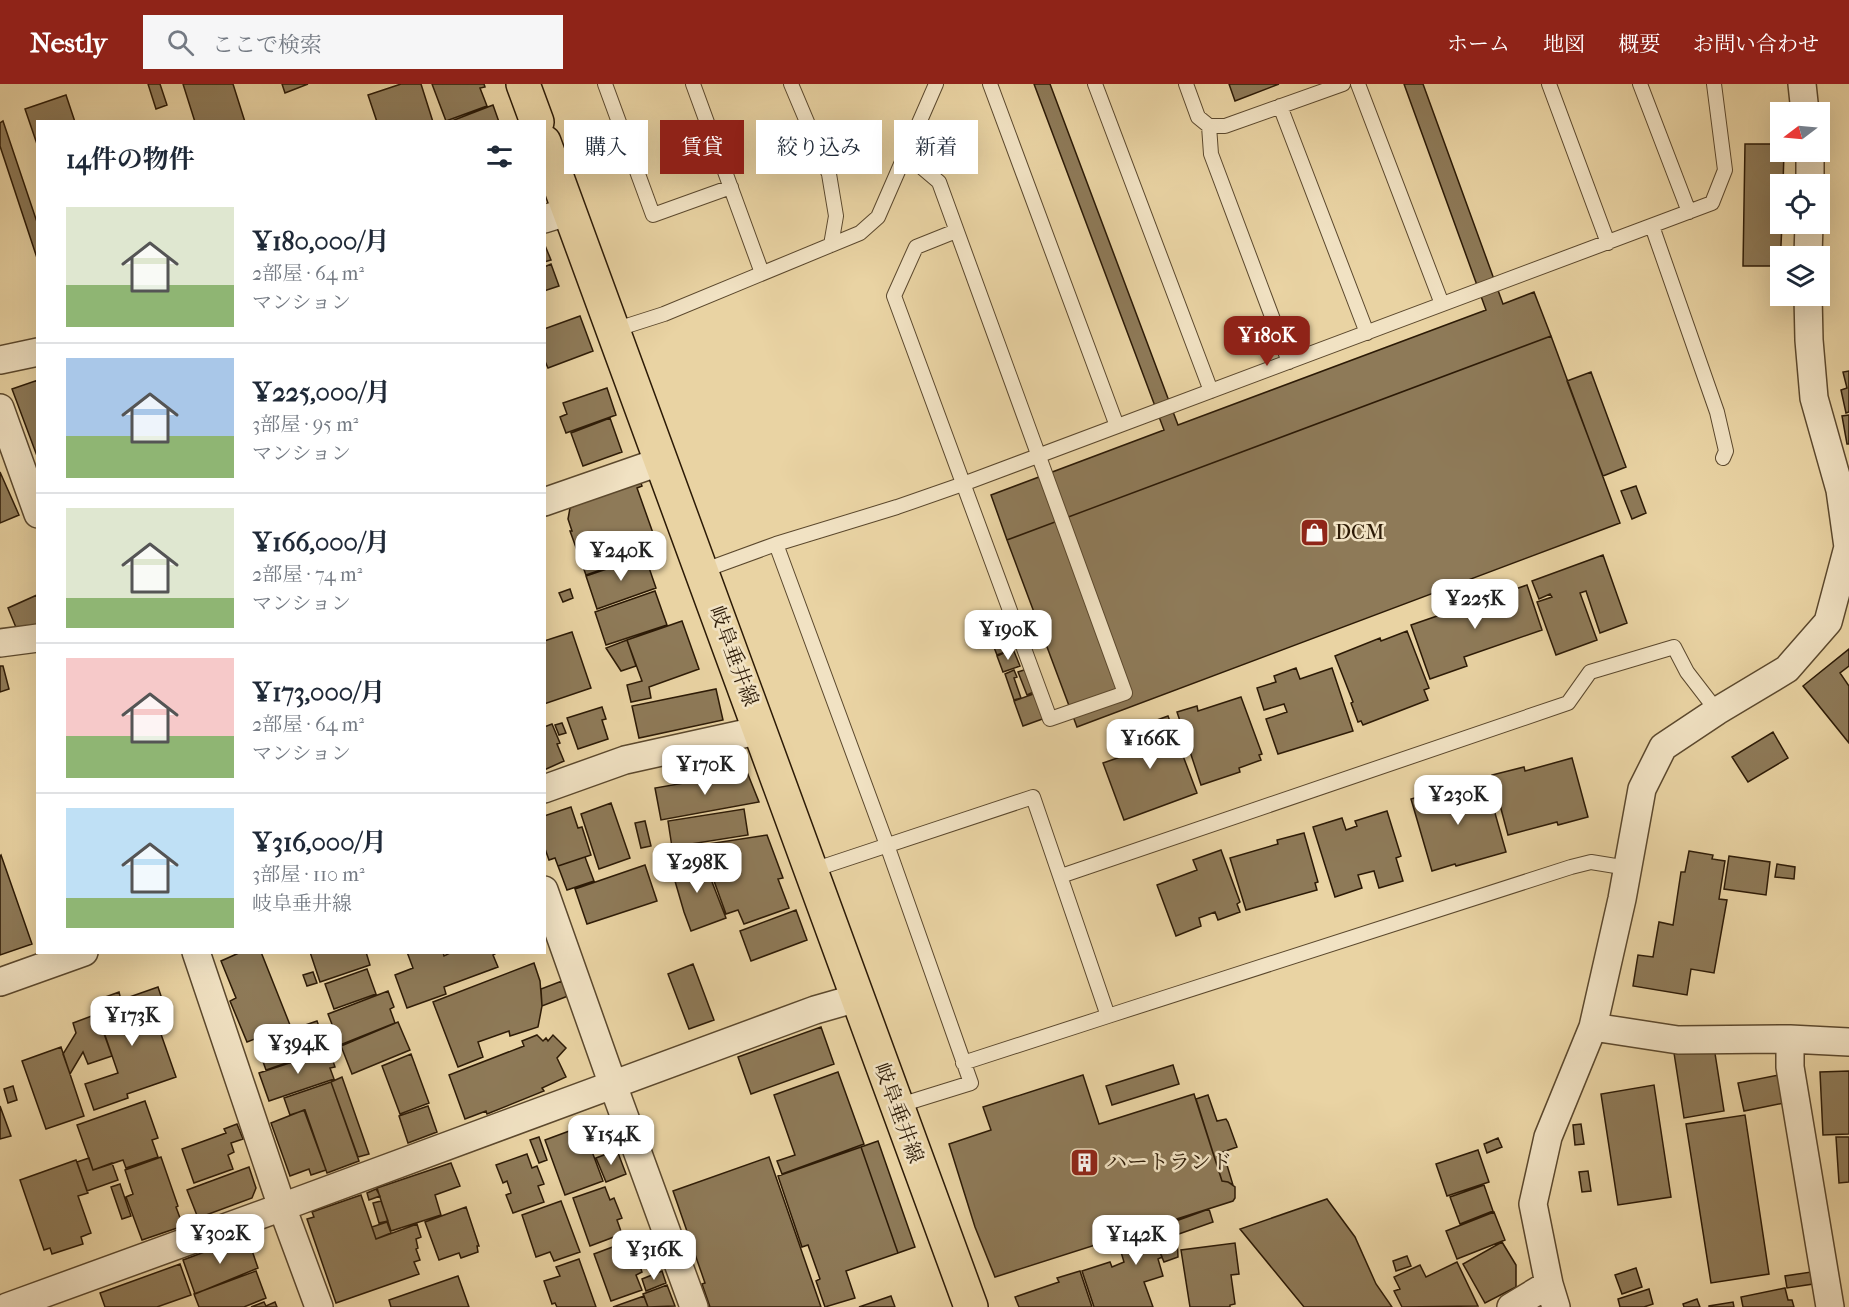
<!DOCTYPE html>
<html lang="ja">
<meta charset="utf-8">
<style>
body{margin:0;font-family:"IM FELL French Canon","Noto Serif JP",serif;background:#f6f6f7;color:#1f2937;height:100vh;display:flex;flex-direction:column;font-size:22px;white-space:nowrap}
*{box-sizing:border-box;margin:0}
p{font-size:20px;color:#747a83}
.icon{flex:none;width:33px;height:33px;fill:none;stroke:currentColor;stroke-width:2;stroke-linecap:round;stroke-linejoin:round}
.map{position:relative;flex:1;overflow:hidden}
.side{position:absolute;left:36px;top:36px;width:510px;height:834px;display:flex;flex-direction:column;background:#fff;border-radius:0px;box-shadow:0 6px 24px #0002}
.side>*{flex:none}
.hud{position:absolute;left:564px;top:36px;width:570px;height:54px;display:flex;gap:12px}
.needle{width:39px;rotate:254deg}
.buttons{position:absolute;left:1770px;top:18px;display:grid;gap:12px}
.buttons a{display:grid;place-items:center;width:60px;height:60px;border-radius:0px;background:#fff;box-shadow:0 6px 24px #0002;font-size:30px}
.price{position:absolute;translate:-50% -51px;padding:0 14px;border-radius:12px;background:#fff;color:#222;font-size:20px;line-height:39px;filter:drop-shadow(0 2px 3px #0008)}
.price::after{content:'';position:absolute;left:50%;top:36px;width:18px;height:14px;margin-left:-9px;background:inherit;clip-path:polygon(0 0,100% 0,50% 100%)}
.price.selected{background:#8f2418;color:#fff}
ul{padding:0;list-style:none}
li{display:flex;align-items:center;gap:18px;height:150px;padding:0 30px}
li+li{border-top:2px solid #e0e1e3}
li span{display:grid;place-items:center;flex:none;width:168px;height:120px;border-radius:0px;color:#555}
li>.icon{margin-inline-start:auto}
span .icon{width:72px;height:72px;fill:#fffc;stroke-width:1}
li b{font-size:26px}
h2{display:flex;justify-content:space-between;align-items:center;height:72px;padding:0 30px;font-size:26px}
.chip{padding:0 21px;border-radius:0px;background:#fff;box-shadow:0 6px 24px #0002;font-size:21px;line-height:54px}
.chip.selected{background:#8f2418;color:#fff}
header{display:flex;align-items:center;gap:36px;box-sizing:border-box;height:84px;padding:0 30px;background:#8f2418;color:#fff}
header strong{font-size:28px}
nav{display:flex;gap:33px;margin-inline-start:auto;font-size:21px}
.search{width:420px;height:54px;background:#f6f6f7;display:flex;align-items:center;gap:15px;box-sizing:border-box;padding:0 21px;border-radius:0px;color:#747a83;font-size:22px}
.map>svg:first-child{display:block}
</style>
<header>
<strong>Nestly</strong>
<div class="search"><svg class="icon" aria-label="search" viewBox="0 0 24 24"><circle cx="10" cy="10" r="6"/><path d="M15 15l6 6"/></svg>ここで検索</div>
<nav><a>ホーム</a><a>地図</a><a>概要</a><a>お問い合わせ</a></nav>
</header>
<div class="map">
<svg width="1849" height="1223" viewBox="0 0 1849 1223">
<rect width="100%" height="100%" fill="#e9d3a3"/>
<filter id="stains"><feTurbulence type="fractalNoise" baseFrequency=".00333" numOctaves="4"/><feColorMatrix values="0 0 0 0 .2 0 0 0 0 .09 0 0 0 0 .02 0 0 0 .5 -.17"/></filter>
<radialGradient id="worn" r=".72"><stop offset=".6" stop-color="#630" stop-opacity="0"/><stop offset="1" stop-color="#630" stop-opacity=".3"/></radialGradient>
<path fill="#8e7a58" stroke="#2c1a06" stroke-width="1.5" d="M148,0h12l7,21 -11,4z
M183,0h50l12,38h-50z
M282,0h26l-23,9z
M401,0h20l12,38h-56l-9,-27z
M432,0h52l1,3 -5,1 7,18 -41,15z
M1034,0h16l128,341 308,-115 -82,-226h19l80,220 31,-12 17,44 -544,204 -16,-45 173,-65z
M1229,0h50l-44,17z
M66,11l9,27h-37v25l-13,-38z
M493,21l6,17h-50z
M3,37l35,104v36l-38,-115v-23z
M1745,60h35v8h4l-1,32h-3v40h2l-2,42h-37z
M544,159l7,17 -7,2z
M551,180l8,22 -15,5v-24z
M580,232l13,35 -45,17 -4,-9v-30z
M1551,252l69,187 -543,204 -70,-187z
M1849,287v41l-3,1 -5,-23 6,-2 -4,-16z
M1591,288l35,95 -23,9 -36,-95z
M38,296v75l-1,1 -25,-67z
M607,304l9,27 -50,18 -6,-16 7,-3 -4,-11z
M1849,331v29h-2l-5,-28z
M610,334l12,34 -39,14 -12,-33z
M0,388l19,43 -19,8z
M638,391l4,11 -5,2 22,62 -73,25 -16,-44h2l-4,-12 2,-11z
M1636,402l10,27 -14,6 -11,-28z
M1603,471l24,68 -27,10 -14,-42 -6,2 17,47 -41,15 -19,-53 15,-5 -2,-3 -11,5 -7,-18z
M645,472l11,32 -59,21 -11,-33z
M1527,501l15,45 -78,27 3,9 -37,13 -19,-54z
M570,505l3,9 -10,4 -4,-9z
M655,507l12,34 -61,20 -11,-33z
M37,511l1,31 -21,4 -9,-22z
M682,537l17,48 -50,18 2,11 -20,4 -4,-17 15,-4 -15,-41z
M1012,539l9,23 -24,9 -9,-23z
M1407,547l22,57 -5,2 4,10 -65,25 -2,-4 -3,1 -7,-19 2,-1 -18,-46 45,-18 1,3z
M572,548l19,56 -47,16v-63z
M627,556l9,26 -15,5 -15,-23z
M1013,565l7,17 -17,6 -6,-16z
M1849,565v17l-9,7 9,13v57l-46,-57z
M0,582h3l6,23 -9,3z
M1030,584l8,22 -11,5 -9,-23z
M1296,584l4,11 32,-11 21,63 -75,23 -12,-35 21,-7 -3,-8 -20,6 -7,-22 19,-6 -2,-6z
M1014,586l3,7 -3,1 7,20 -7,2 -9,-26z
M716,605l7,31 -84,18 -7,-32z
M1039,608l9,25 -25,9 -9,-25z
M1241,613l21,57 -3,1 2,5 -22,8 1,4 -39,13 -24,-73 20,-6 1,5z
M602,623l4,12 -4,1 6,19 -30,10 -11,-31z
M1168,632l29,77 -73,27 -21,-57 26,-9 -8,-21z
M562,639l4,10 -7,2 -4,-10z
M552,640l8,19 -3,1 7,17 -20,9v-43z
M1773,648l15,26 -40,24 -16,-25z
M1572,674l16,59 -30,8 -1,-3 -49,13 -16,-60 32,-8 1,4z
M747,688l12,30 -98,18 -6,-32z
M1461,701l2,7 24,-7 19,67 -50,14 -1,-2 -23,7 -21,-72z
M611,719l19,55 -31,11 -18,-55z
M571,723l7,21 4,-1 9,28 -33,11 -3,-8 -6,2 -5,-14v-30z
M744,725l4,26 -76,12 -4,-26z
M1387,727l14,45 -5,2 7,23 -24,7 -5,-17 -16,4 4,13 -27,9 -22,-70 29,-9 4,12 11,-4 -2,-5z
M645,737l6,25 -10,2 -6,-25z
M1304,749l14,49 -3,1 2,7 -71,20 -16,-52 48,-14 -1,-4z
M767,751l16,43 -5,1 11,29 -45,16 -6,-14 -12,4 -25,-69z
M1221,766l19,52 -3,2 3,8 -22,8 -3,-8 -16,6 2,8 -25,10 -19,-51 40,-15 -4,-10z
M1689,767l24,4 -1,4 13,2 -6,38 8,1 -13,73 -23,-4 -4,26 -54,-9 5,-31 15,2 6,-35 14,3 8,-53h4z
M1,771l31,89 -32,11v-99z
M698,772l4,14 5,-1 19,49 -35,13 -7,-19 -14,-48z
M1729,772l41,6 -4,33 -42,-6z
M585,773l9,24 -27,9 -9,-24z
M1777,780l18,3 -1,12 -19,-2z
M645,781l12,36 -70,23 -12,-35z
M796,826l11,30 -56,21 -11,-30z
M241,868h20l29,73 -43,17 -17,-41 6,-3 -15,-37z
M310,868h56l4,13 -50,17z
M407,868h36l1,4 8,-4h46l-5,3 5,12 -54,20 2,7 -39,14 -12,-33 18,-7z
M534,879l6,18 2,25 -4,21 -28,9 -1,-5 -31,11 5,15 -25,10 -25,-65z
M693,880l21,56 -25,9 -21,-55z
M367,885l9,25 -42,15 -9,-25z
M313,888l4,11 -10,3 -4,-11z
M562,897l6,15 -26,10 -1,-17z
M158,903l9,27 -12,3 21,60 -49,17 1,4 -34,12 -9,-26 33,-11 -22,-64 7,-3 -3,-7 19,-7 2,8z
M388,907l6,16 -4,2 5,14 -55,22 -12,-31z
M97,930l15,42 -24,8 -5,-12 -13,22 -7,-20 13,-21 -3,-10z
M317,937l10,28 -61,21 -10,-28z
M398,938l12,28 -58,24 -11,-28z
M821,943l13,37 -83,30 -13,-37z
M537,951l6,6 3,-3 2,3 5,-6 13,13 -9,10 9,19 -24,11 2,3 -57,23 -1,-3 -21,8 -16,-44 75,-29 -2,-5z
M61,963l23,69 -38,13 -24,-68z
M1714,963l10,64 -40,7 -10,-65z
M329,966l6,17 -5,1 4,11 -65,22 -10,-28z
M411,970l18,49 -29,11 -18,-48z
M1173,981l6,19 -67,21 -6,-19z
M1849,987v63l-26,1 -3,-63z
M838,988l26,72 -82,30 -5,-13 18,-6 -21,-60z
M1784,990l5,28 -45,9 -6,-28z
M1083,991l16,49 95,-30 28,87 6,1 7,5v11l-2,3 -238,76 -20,-50 -26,-83 42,-14 -8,-23z
M342,993l27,77 -11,3 -27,-75z
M331,998l28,79 -32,12 -22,-63 -15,5 -6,-17z
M1654,1001l17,112 -53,8 -17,-111z
M13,1002l4,14 -9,3 -4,-14z
M1208,1011l9,26 9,-2 2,3 9,25 -14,5 10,33 -5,-3 -6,-1 -26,-82z
M145,1017l13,37 -6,2 6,17 -32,11 -3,-8 -30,10 -16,-45z
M0,1022l11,30 -11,3z
M428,1022l9,26 -29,11 -9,-27z
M304,1026l22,60 -15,5 -2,-6 -19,7 -19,-53z
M1745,1031l24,159 -58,9 -25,-159z
M237,1040l6,15 -12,4 3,9 -6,3 5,14 -39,14 -12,-34 44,-16 -2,-4z
M1581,1040l3,20 -9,1 -2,-20z
M580,1043l1,4 3,-1 19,51 -38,14 -20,-55z
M539,1053l8,23 -8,3 -9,-23z
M1836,1053h13v45l-10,1z
M1498,1054l4,9 -15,6 -3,-9z
M878,1057l37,106 -17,6 -37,-106z
M861,1063l37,106 -52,18 9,27 -30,9 -9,-26 4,-2 -12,-34 -6,2 -24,-71z
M617,1066l9,24 -20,8 -10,-24z
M1478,1066l11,32 -42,14 -11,-32z
M527,1070l5,14 5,-2 7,18 -6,2 6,16 -31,11 -7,-18 5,-2 -4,-12 -4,2 -7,-18z
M161,1073l17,49 -2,1 7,19 -41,14 -16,-43 7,-3 -8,-24z
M769,1073l52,150h-111l-8,-23 3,-1 -32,-92z
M89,1074l4,12 19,-7 6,17 -31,11 -10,-29z
M76,1076l12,33 -10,3 13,37 -10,4 2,7 -31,10 -2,-6 -6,2 -24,-70z
M451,1079l9,23 -25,9 6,20 -50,16 -14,-43z
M249,1083l7,21 -4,10 -54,20 -11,-28z
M1588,1087l3,20 -9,1 -3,-20z
M120,1100l11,32 -9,3 -11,-32z
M1484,1101l9,26 -33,13 -10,-27z
M605,1103l5,13 4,-2 8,20 -5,2 5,14 -32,12 -17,-48z
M376,1105l4,7 -11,4 -2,-7z
M361,1111l15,44 41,-15 4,13 -5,2 2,9 -2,1 4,11 -6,2 5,12 -83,29 -29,-84 7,-2 -2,-5z
M1327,1115l28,38 21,47 16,23h-88l-64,-78z
M381,1117l7,20 -9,2 -6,-20z
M561,1117l19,51 -26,9 -4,-9 -14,5 -14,-42z
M466,1123l13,39h-2l1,6 -17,6 -2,-5 -20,7 -14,-38z
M1209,1125l4,13 -57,20 6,15 -4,2 5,17 -19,6 9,25h-59l-12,-36 28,-9 2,5 12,-5 -6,-20z
M1494,1128l11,28 -48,19 -11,-28z
M387,1138l4,11 -15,6 -4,-12z
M247,1152l11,32 -63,26 -12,-34z
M1177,1154l1,19 -14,5 -7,-17z
M631,1156l11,32 -6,3 6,15 -31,11 -17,-47z
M1502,1158l14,23v22l-31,16 -22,-39z
M1235,1159l4,31 -8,1 4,29 -5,1v2h-40l-9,-57z
M1407,1172l4,10 -15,5 -3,-10z
M579,1175l17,48h-39l-2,-4 -3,1 -8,-23 16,-5 -4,-9z
M1457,1178l21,44 -76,1 -8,-16 6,-2 -6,-12 26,-12 6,12z
M180,1180l11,31 -34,12h-52l-5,-14z
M1636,1184l6,19 -20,7 -7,-19z
M256,1187l10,27 -22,9h-45l-5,-13z
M662,1187l4,12 -20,8 -4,-12z
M1080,1187l12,36h-73l-4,-10 44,-15 -2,-4z
M1811,1188l2,12 -26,4 -2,-12z
M458,1192l11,31h-78l-2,-7z
M667,1201l8,21 -27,1 -5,-13z
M1785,1204l3,12h4l2,7h-51l-2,-10z
M1649,1205l4,15 -9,3h-24l-2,-8z
M644,1212l4,11h-35z
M891,1212l4,11h-36z
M1697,1215l3,8h-16l-1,-3z
M264,1218l2,4 9,-4 2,5h-26z
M1733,1218l1,5h-25v-1z"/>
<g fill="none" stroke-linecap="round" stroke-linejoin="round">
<defs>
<path id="service" d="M605,0l48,131 78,-28
M693,0l69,189
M791,0l38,90 7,42 -5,29
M990,0l127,342
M1095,0l116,307
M1186,0l12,33 11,9h16l118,-42
M1358,0l84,220
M1549,0l59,159
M1640,0l49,128
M1280,22l87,227
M1209,42l2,28 78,208
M906,70l33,28 186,511 -75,26 -156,-423 22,-49 40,-16
M1652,142l65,186 9,39 -3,7
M614,246l50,-16 196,-81 18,-16 58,-133
M776,460l121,-37 66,-23 749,-281 13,-33 -11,-86
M702,487l74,-27 111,301 84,238 -74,23
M813,786l220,-73 75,219 -145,47
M1061,792l507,-173 22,-31 84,-25 13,25 30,39
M1108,932l463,-149 20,-5 37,6"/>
<path id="minor" d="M1802,0l3,28
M1810,100v-32
M544,135l26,-8
M1808,172l1,-32
M0,276l38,-8
M0,324l38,106
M544,418l118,-41
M0,559l38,-5
M544,705l81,-29 136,-30
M544,806l69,195 81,222
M196,868l86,255 37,100
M0,898l84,-30
M1593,943l85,13 112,-1 59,3
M1790,955v28l40,240
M7,1223l275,-100 533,-197 42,-12
M1511,1223l38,-23
M1556,1223l-7,-23 -16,-80 15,-67 45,-110 29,-128 20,-110 21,-42 54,-36 70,-42 41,-47 20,-75 -8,-57 -26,-92 -5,-58 -1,-44"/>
<path id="primary" d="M523,0l14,38
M544,58l427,1165"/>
</defs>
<use href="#service" stroke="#5b482d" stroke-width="16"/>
<use href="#minor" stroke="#5b482d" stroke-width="30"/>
<use href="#primary" stroke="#2c1a06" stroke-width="36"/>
<use href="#service" stroke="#f1e2c3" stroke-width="14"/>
<use href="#minor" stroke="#f1e2c3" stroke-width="27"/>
<use href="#primary" stroke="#e9d3a3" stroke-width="33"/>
</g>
<defs>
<symbol id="shop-square" viewBox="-11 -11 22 22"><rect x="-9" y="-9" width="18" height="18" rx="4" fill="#8f2418" stroke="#f1e2c3"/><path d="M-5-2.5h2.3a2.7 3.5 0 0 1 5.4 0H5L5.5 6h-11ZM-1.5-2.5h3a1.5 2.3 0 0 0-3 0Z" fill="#fff"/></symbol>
<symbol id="building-square" viewBox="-11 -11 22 22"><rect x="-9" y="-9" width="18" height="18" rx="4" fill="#8f2418" stroke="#f1e2c3"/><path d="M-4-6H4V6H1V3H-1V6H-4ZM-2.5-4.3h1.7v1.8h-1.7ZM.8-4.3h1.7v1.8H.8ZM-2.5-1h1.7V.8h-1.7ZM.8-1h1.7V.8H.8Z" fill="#fff"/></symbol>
</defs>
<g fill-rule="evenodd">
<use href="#shop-square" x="1298" y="432" width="33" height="33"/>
<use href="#building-square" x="1068" y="1062" width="33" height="33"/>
</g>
<g text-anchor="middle" stroke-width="5" stroke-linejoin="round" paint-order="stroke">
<g font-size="21" fill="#2c1a06" stroke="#f1e2c3" text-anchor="start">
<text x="1335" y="455">DCM</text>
<text x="1106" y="1085">ハートランド</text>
</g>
<g font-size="21" fill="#2c1a06" stroke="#f1e2c3">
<text transform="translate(734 572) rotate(70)" y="7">岐阜垂井線</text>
<text transform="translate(899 1029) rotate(70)" y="7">岐阜垂井線</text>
</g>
</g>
<rect width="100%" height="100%" filter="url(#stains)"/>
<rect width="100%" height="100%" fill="url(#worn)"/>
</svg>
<div class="buttons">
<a><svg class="needle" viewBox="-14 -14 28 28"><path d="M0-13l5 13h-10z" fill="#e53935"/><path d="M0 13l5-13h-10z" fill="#747a83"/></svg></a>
<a><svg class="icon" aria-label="locate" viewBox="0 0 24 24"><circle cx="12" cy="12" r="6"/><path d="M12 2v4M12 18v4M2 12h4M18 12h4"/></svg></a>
<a><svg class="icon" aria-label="layers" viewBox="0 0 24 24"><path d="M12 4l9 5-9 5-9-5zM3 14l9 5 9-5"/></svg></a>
</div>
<b class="price selected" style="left:1267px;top:283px">¥180K</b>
<b class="price" style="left:621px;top:498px">¥240K</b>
<b class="price" style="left:1475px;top:546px">¥225K</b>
<b class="price" style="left:1008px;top:577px">¥190K</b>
<b class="price" style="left:1150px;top:686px">¥166K</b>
<b class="price" style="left:705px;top:712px">¥170K</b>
<b class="price" style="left:1458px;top:742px">¥230K</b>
<b class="price" style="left:697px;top:810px">¥298K</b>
<b class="price" style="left:132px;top:963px">¥173K</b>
<b class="price" style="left:298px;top:991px">¥394K</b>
<b class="price" style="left:611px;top:1082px">¥154K</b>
<b class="price" style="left:220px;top:1181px">¥302K</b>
<b class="price" style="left:1136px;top:1182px">¥142K</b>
<b class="price" style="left:654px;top:1197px">¥316K</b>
<div class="hud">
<a class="chip">購入</a>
<a class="chip selected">賃貸</a>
<a class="chip">絞り込み</a>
<a class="chip">新着</a>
</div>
<section class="side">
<h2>14件の物件<svg class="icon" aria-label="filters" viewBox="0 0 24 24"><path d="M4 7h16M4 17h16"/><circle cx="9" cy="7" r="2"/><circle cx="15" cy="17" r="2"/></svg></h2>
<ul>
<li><span style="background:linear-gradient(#dfe7d0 65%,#8fb573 0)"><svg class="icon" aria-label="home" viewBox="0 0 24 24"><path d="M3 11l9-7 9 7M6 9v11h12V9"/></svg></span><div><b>¥180,000/月</b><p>2部屋 · 64 m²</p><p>マンション</p></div></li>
<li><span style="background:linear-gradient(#a9c7e8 65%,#8fb573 0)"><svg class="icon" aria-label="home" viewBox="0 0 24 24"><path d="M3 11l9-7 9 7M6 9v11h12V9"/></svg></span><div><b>¥225,000/月</b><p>3部屋 · 95 m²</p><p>マンション</p></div></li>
<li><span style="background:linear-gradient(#dfe7d0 75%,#8fb573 0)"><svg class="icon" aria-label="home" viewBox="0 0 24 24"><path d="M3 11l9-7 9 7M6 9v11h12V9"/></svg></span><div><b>¥166,000/月</b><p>2部屋 · 74 m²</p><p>マンション</p></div></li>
<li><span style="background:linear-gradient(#f6c9c9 65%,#8fb573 0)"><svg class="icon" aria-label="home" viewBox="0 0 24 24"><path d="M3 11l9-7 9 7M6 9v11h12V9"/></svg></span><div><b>¥173,000/月</b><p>2部屋 · 64 m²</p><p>マンション</p></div></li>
<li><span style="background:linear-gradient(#bfe0f5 75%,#8fb573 0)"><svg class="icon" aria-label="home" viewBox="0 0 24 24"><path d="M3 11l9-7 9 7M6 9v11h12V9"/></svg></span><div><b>¥316,000/月</b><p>3部屋 · 110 m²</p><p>岐阜垂井線</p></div></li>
</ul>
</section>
</div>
